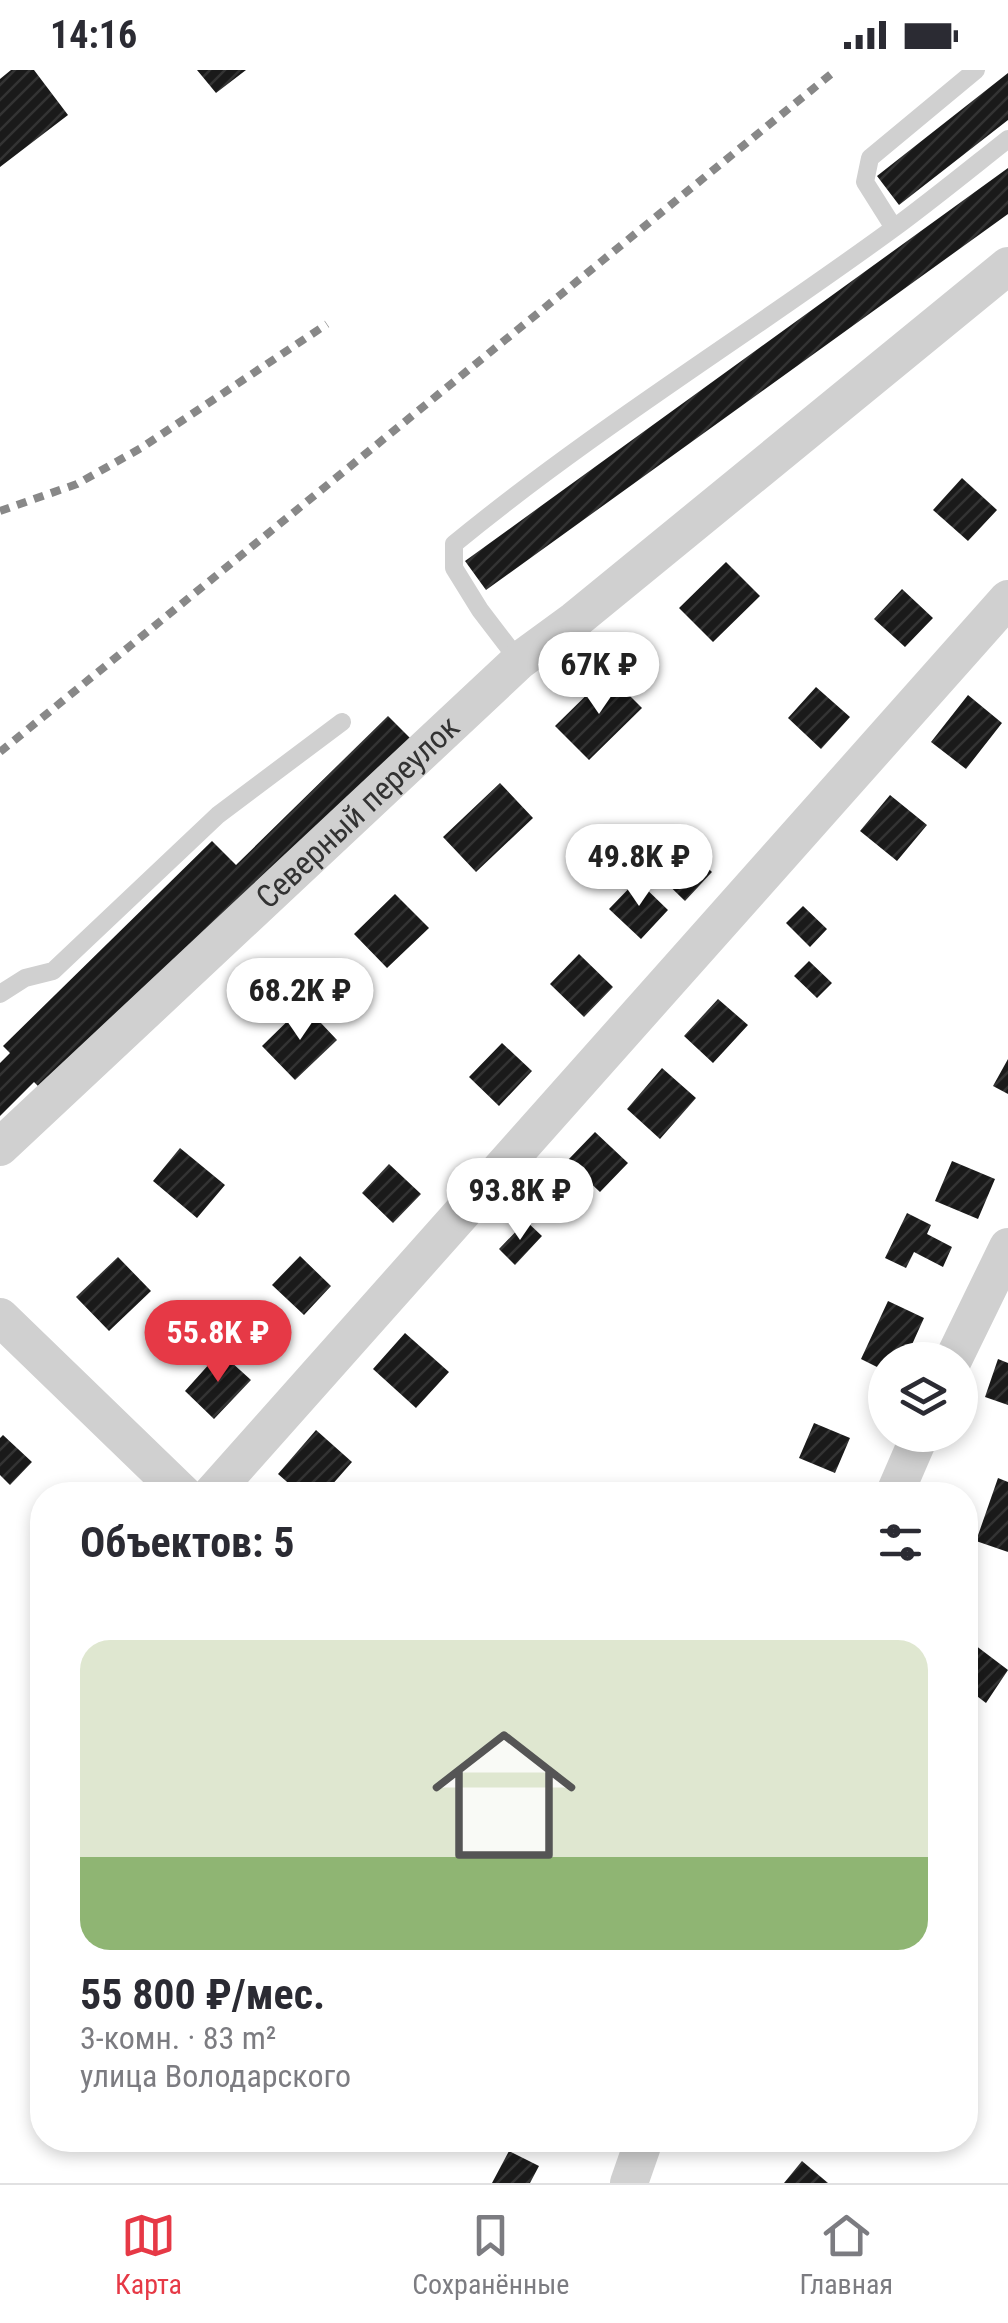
<!DOCTYPE html>
<html lang="ru">
<meta charset="utf-8">
<style>
body{margin:0;font-family:"Roboto Condensed",sans-serif;background:#f7f7f7;color:#2b2b33;height:100vh;display:flex;flex-direction:column;font-size:38px;white-space:nowrap}
*{box-sizing:border-box;margin:0}
p{font-size:32px;color:#7c7c81}
.icon{flex:none;width:55px;height:55px;fill:none;stroke:currentColor;stroke-width:2;stroke-linecap:round;stroke-linejoin:round}
.map{position:relative;flex:1;overflow:hidden}
.side{position:absolute;left:30px;top:1412px;width:948px;height:670px;display:flex;flex-direction:column;background:#fff;border-radius:40px;box-shadow:0 5px 15px #0003}
.side>*{flex:none}
.tools{position:absolute;left:868px;top:1272px;display:grid;gap:20px}
.tools a{display:grid;place-items:center;width:110px;height:110px;border-radius:50%;background:#fff;box-shadow:0 5px 15px #0003;font-size:50px}
.price{position:absolute;translate:-50% -85px;padding:0 22px;border-radius:35px;background:#fff;color:#222;font-size:32px;line-height:65px;filter:drop-shadow(0 2px 5px #0008)}
.price::after{content:'';position:absolute;left:50%;top:60px;width:30px;height:22px;margin-left:-15px;background:inherit;clip-path:polygon(0 0,100% 0,50% 100%)}
.price.on{background:#e63946;color:#fff}
ul{padding:0;list-style:none}
li{display:grid;align-content:center;gap:20px;height:530px;padding:0 50px}
li span{display:grid;place-items:center;height:310px;border-radius:30px;color:#555}
li>.icon{margin-inline-start:auto}
span .icon{width:180px;height:180px;fill:#fffc;stroke-width:1}
li b{font-size:42px}
h2{display:flex;justify-content:space-between;align-items:center;height:120px;padding:0 50px;font-size:42px}
.status{display:flex;justify-content:space-between;align-items:center;height:70px;padding:0 50px;background:#fff;direction:ltr}
.status svg{height:28px;fill:currentColor}
.menu{display:flex;justify-content:space-around;align-items:center;height:140px;border-top:2px solid #e1e1e2;background:#fff;font-size:28px;color:#7c7c81}
.menu a{display:grid;justify-items:center;gap:5px}
.menu .on{color:#e63946}
.map>svg:first-child{display:block}
</style>
<div class="status"><b>14:16</b><svg viewBox="0 0 49 12"><path d="M0 12V9h3v3zM5 12V6h3v6zM10 12V3h3v9zM15 12V0h3v12zM26 1h20v11H26zM47 4h2v5h-2z"/></svg></div>
<div class="map">
<svg width="1008" height="2113" viewBox="0 0 1008 2113">
<defs>
<pattern id="building-hatch" width="6" height="6" patternUnits="userSpaceOnUse" patternTransform="scale(2.5)"><rect width="6" height="6" fill="#1a1a1a"/><path d="M-1 1l2-2M0 6l6-6M5 7l2-2" fill="none" stroke="#333"/></pattern>
</defs>
<rect width="100%" height="100%" fill="#fff"/>
<path fill="url(#building-hatch)" d="M11,0h23l34,45 -68,52v-88z
M197,0h49l-30,23z
M1008,3v47l-109,85 -22,-29z
M1008,98v46l-522,376 -21,-29z
M962,408l35,32 -29,31 -35,-31z
M726,492l34,34 -47,46 -34,-34z
M902,519l31,29 -28,29 -31,-28z
M608,604l34,34 -53,52 -34,-34z
M816,617l34,30 -29,32 -33,-31z
M968,625l34,28 -36,46 -35,-27z
M388,646l23,23 -363,357 -14,-14 -34,34v-53l10,-10 -7,-7 209,-205 24,24z
M500,713l33,35 -57,54 -33,-35z
M890,725l37,30 -30,36 -37,-30z
M679,771l33,31 -27,29 -33,-32z
M637,810l31,30 -27,29 -32,-30z
M395,824l34,34 -42,40 -33,-34z
M803,836l24,23 -17,18 -24,-24z
M579,884l34,33 -29,30 -34,-33z
M809,891l23,22 -15,15 -23,-22z
M718,929l30,26 -35,38 -29,-27z
M304,935l33,35 -42,40 -33,-34z
M502,973l30,28 -33,35 -30,-29z
M1008,989v35l-15,-8z
M662,998l34,30 -36,41 -33,-30z
M595,1062l33,31 -28,29 -33,-31z
M180,1078l45,37 -28,33 -44,-37z
M952,1091l43,18 -17,40 -43,-18z
M389,1094l32,30 -28,29 -31,-30z
M907,1143l24,12 -4,9 25,13 -9,20 -29,-15 -8,16 -21,-10z
M526,1151l16,15 -27,29 -16,-16z
M300,1186l31,30 -27,29 -32,-30z
M118,1187l33,34 -42,40 -33,-34z
M888,1231l36,17 -19,42h-20v11l-24,-12z
M405,1263l44,39 -33,36 -43,-39z
M220,1282l31,28 -37,39 -29,-28z
M998,1289l10,4v42l-23,-8z
M814,1353l36,15 -15,35 -36,-15z
M316,1360l36,32 -29,33h-21l-24,-21z
M3,1365l29,27 -22,23 -10,-10v-37z
M998,1408l10,4v70l-32,-11z
M971,1572l37,28 -22,33 -21,-16v-38z
M509,2081l30,15 -9,17h-38z
M802,2091l26,22h-44z"/>
<g fill="none" stroke-linecap="round" stroke-linejoin="round">
<path stroke="#d0d0d0" stroke-width="18" d="M894,158l-29,-46 5,-24 106,-88
M519,591l-39,-51 -26,-42v-24c140,-115 294,-209 440,-316 38,-28 76,-59 114,-89
M0,924l25,-16 28,-7 165,-156 124,-93"/>
<g stroke="#d0d0d0" stroke-width="38">
<path id="s1" d="M0,1077l519,-486 56,-41 433,-354"/>
<path d="M0,1247l184,178"/>
<path d="M953,1290l55,-113"/>
<path d="M211,1425l797,-896"/>
<path d="M894,1425l26,-60"/>
<path d="M629,2113l15,-43"/>
</g>
<path stroke="#888" stroke-width="8" stroke-dasharray="10 8" stroke-linecap="butt" d="M0,441l77,-27 64,-36 186,-124
M0,682l836,-682"/>
</g>
<g text-anchor="middle" stroke-width="10" stroke-linejoin="round" paint-order="stroke">
<g font-size="32" fill="#333" stroke="#fff">
<text dy="11" stroke="none"><textPath href="#s1" startOffset="490">Северный переулок</textPath></text>
</g>
</g>
</svg>
<div class="tools">
<a><svg class="icon" aria-label="layers" viewBox="0 0 24 24"><path d="M12 4l9 5-9 5-9-5zM3 14l9 5 9-5"/></svg></a>
</div>
<b class="price" style="left:599px;top:647px">67K ₽</b>
<b class="price" style="left:639px;top:839px">49.8K ₽</b>
<b class="price" style="left:300px;top:973px">68.2K ₽</b>
<b class="price" style="left:520px;top:1173px">93.8K ₽</b>
<b class="price on" style="left:218px;top:1315px">55.8K ₽</b>
<section class="side">
<h2>Объектов: 5<svg class="icon" aria-label="filters" viewBox="0 0 24 24"><path d="M4 7h16M4 17h16"/><circle cx="9" cy="7" r="2"/><circle cx="15" cy="17" r="2"/></svg></h2>
<ul>
<li><span style="background:linear-gradient(#dfe7d0 70%,#8fb573 0)"><svg class="icon" aria-label="home" viewBox="0 0 24 24"><path d="M3 11l9-7 9 7M6 9v11h12V9"/></svg></span><div><b>55 800 ₽/мес.</b><p>3-комн. · 83 m²</p><p>улица Володарского</p></div></li>
</ul>
</section>
</div>
<nav class="menu">
<a class="on"><svg class="icon" aria-label="map" viewBox="0 0 24 24"><path d="M3 6l6-2 6 2 6-2v14l-6 2-6-2-6 2zM9 4v14M15 6v14"/></svg>Карта</a>
<a><svg class="icon" aria-label="saved" viewBox="0 0 24 24"><path d="M7 4h10v16l-5-4-5 4z"/></svg>Сохранённые</a>
<a><svg class="icon" aria-label="home" viewBox="0 0 24 24"><path d="M3 11l9-7 9 7M6 9v11h12V9"/></svg>Главная</a>
</nav>
